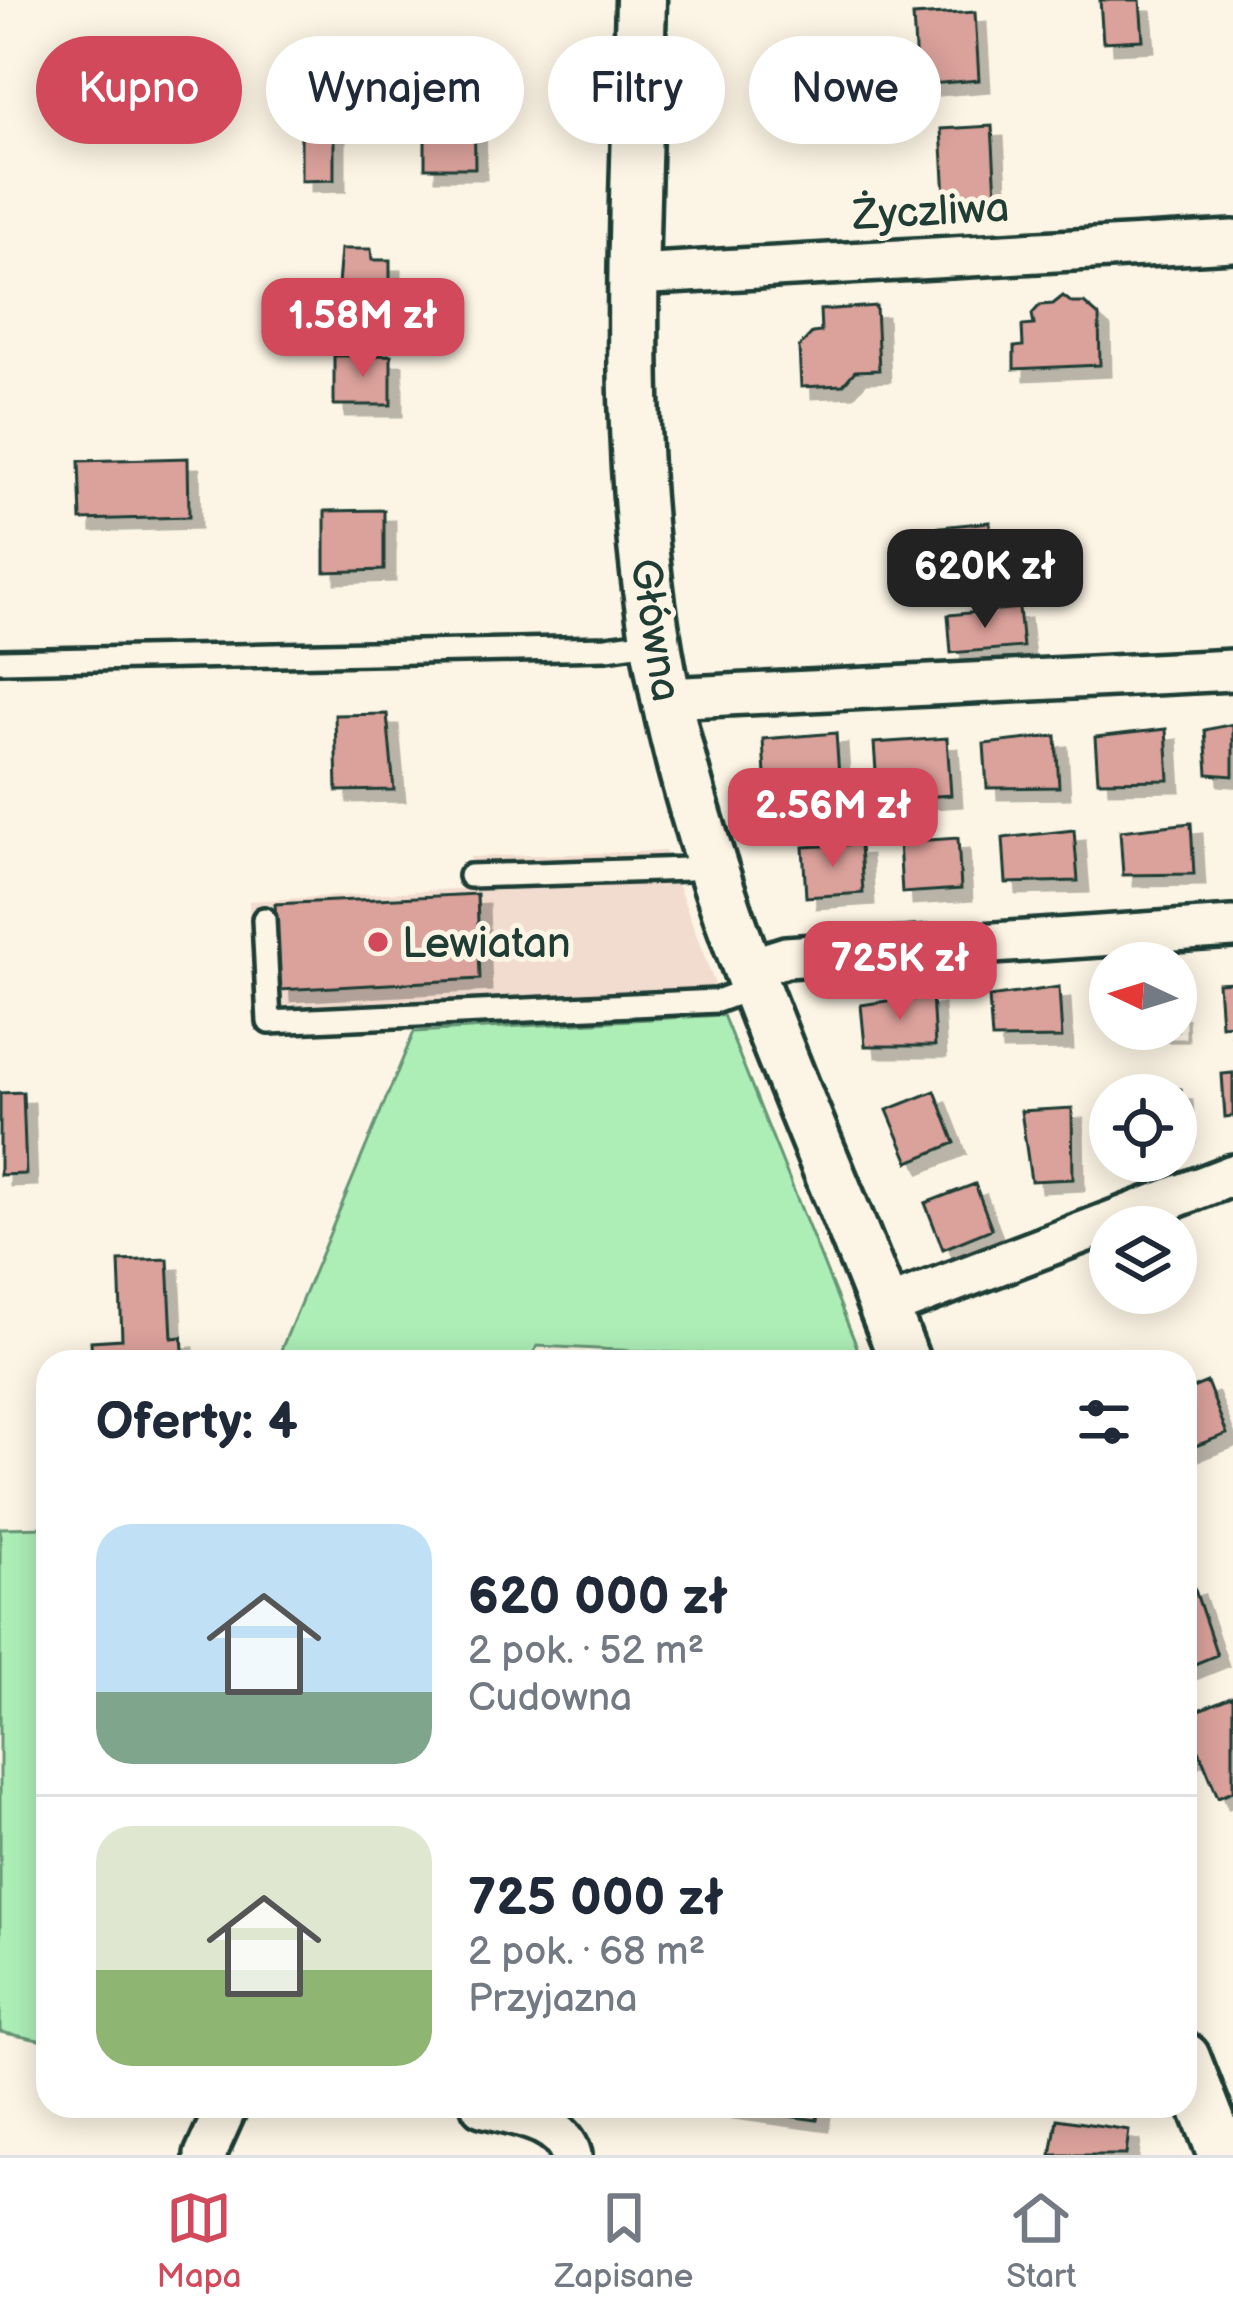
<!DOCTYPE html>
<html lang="pl">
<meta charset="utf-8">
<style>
body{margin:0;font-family:"Balsamiq Sans",sans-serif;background:#f6f6f7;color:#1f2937;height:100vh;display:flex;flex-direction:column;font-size:45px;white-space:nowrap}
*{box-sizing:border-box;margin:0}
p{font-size:39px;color:#747a83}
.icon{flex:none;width:66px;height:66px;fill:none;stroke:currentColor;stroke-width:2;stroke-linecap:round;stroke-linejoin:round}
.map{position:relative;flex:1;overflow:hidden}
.side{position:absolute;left:36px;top:1350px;width:1161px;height:768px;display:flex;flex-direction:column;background:#fff;border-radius:36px;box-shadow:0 6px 30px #0003}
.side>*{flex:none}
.banner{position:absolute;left:36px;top:36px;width:1161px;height:108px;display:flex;gap:24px}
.needle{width:78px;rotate:274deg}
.controls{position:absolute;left:1089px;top:942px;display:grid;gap:24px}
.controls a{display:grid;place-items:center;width:108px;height:108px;border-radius:50%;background:#fff;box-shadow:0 6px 30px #0003;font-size:60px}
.price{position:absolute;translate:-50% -102px;padding:0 27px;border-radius:24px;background:#d1495b;color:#fff;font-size:39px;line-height:78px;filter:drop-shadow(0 3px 6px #0008)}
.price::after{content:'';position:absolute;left:50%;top:72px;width:36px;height:27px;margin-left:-18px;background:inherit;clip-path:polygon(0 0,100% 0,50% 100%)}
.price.on{background:#222;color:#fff}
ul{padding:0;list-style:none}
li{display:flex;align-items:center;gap:36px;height:300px;padding:0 60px}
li+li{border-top:3px solid #e0e1e3}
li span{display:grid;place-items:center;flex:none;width:336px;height:240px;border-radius:36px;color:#555}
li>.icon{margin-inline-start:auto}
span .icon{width:144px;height:144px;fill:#fffc;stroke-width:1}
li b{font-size:51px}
h2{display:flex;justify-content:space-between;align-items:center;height:144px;padding:0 60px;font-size:51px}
.pill{padding:0 42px;border-radius:54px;background:#fff;box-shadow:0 6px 30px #0003;font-size:42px;line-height:108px}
.pill.on{background:#d1495b;color:#fff}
.tabs{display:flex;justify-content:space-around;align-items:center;height:168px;border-top:3px solid #e0e1e3;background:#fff;font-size:33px;color:#747a83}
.tabs a{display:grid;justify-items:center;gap:6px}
.tabs .on{color:#d1495b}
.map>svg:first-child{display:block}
</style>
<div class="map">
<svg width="1233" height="2155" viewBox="0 0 1233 2155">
<defs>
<filter id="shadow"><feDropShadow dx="11" dy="11" stdDeviation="0" flood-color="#0004"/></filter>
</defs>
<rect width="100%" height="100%" fill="#fcf5e5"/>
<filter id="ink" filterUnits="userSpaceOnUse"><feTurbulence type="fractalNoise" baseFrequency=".00833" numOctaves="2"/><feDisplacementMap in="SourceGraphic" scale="24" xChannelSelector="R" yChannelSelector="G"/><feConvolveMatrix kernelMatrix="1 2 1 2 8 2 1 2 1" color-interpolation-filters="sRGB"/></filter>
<g filter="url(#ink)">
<path fill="#f2dccf" d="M665,851l52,139 -464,25 -4,-114 221,-13v-31z"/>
<path fill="#adeeb7" stroke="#669676" stroke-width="3" d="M723,1015l140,347 -326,-16 -8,16h-253l138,-330z
M48,1527v515l-48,-10v-504z"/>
<path fill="#dba19b" stroke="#1f3d34" stroke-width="3" filter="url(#shadow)" d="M1100,0h40l3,40 -40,2z
M975,12l4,68 -62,5 -4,-69z
M425,93h49l1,75h-50z
M301,121h33v59l-33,1z
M992,126l4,69 -51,2 -4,-68z
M341,249h30l1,11h18v50l-54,-1z
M1063,296l9,7h12l15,13 1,49 -86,4v-22l9,-1 -1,-20 12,-1 -2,-11 8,-9 13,-1z
M876,306l3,64 -24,1 -12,14 -42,2 -2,-40 13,-14 9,-1 -1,-22z
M391,355v50h-57v-49z
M188,458l1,59 -108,3 -2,-59z
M384,510v60l-59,2v-61z
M990,522l-1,51 -54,5 -5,-50z
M1019,608l4,39 -72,6 -3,-38z
M387,714l7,76 -57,1 -2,-76z
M1233,724v52l-25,-2 -3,-44z
M1166,729l3,51 -71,1 -3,-44z
M836,733l4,57 -74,5 -3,-56z
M1056,736l3,51 -72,1 -3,-44z
M947,738l4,57 -73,5 -4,-57z
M1191,823l3,51 -71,1 -3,-44z
M1074,830l4,51 -72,2 -3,-45z
M958,838l3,51 -59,4 -3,-51z
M860,844l3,49 -57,4 -3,-50z
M477,894l3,85 -200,11 -5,-86z
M1233,982v42l-12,1 -3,-42z
M1059,987l3,51 -70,1 -3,-42z
M1104,989h6v40h66v-22l1,23 -70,1z
M932,994l3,52h-70l-4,-41z
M1233,1073v43l-8,1 -3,-43z
M1164,1087l17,2 3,42 -8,1v-37h-66z
M935,1091l20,52 -46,19 -22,-52z
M23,1092l3,82 -26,1v-82z
M1072,1108l1,71 -42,2 -10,-70z
M975,1184l17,45 -49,20 -18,-46z
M168,1259l4,79 10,-1 2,25h-92l-1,-21 31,-2 -3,-78z
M1207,1382l20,52 -42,16v-59z
M1193,1584l24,71 -32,13v-81z
M1233,1696v95l-15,6 -19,-46 -14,5v-40z
M715,2106h104l-2,14z
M1057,2119l72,11 -3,25h-75z"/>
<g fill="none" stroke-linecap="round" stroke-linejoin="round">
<defs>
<path id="service" d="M0,661l607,-13 49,-7
M470,876l219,-7 22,-7
M264,919l5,103 448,-21 38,-14"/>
<path id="minor" d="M634,275l599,-34
M666,698l567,-28
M748,969l38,-12 447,-30
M885,1308l348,-133
M482,2106c31,9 80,14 89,49
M205,2155l22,-49"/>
<path id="tertiary" d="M641,0c-6,232 -23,468 25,697 49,231 156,445 239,665
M1185,2058l38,97"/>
</defs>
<use href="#service" stroke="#1f3d34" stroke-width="30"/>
<use href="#minor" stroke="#1f3d34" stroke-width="48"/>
<use href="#tertiary" stroke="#1f3d34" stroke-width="57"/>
<use href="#service" stroke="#fcf5e5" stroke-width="21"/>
<use href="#minor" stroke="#fcf5e5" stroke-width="39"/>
<use href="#tertiary" stroke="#fcf5e5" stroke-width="48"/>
</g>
</g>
<circle fill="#d1495b" stroke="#fcf5e5" stroke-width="4.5" cx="378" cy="942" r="12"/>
<g text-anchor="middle" stroke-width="10" stroke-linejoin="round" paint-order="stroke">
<g font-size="42" fill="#1f3d34" stroke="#fcf5e5">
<text transform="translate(931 210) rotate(-3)" y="15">Życzliwa</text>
<text transform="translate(657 630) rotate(81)" y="15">Główna</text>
</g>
<g font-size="42" fill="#1f3d34" stroke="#fcf5e5" text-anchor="start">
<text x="402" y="957">Lewiatan</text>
</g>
</g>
</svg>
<div class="controls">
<a><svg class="needle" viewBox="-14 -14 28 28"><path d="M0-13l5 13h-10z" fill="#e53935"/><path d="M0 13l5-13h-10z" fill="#747a83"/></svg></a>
<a><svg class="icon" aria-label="locate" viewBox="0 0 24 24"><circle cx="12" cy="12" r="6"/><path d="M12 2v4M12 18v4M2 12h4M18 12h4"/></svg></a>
<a><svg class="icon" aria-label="layers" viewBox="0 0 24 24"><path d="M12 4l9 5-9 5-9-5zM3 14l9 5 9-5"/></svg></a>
</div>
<b class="price" style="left:363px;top:380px">1.58M zł</b>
<b class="price on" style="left:985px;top:631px">620K zł</b>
<b class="price" style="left:833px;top:870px">2.56M zł</b>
<b class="price" style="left:900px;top:1023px">725K zł</b>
<div class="banner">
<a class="pill on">Kupno</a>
<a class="pill">Wynajem</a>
<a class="pill">Filtry</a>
<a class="pill">Nowe</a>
</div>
<section class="side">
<h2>Oferty: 4<svg class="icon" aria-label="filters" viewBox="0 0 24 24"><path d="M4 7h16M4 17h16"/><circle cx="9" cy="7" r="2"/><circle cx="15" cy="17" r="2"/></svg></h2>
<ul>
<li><span style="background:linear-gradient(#bfe0f5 70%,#7fa58c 0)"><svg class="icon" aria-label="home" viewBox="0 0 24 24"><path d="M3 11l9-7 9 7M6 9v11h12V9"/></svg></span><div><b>620 000 zł</b><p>2 pok. · 52 m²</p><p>Cudowna</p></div></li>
<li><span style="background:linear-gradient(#dfe7d0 60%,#8fb573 0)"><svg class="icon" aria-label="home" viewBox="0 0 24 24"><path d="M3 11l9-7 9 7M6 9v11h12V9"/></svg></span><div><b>725 000 zł</b><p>2 pok. · 68 m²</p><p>Przyjazna</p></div></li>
</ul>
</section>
</div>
<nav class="tabs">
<a class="on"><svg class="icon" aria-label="map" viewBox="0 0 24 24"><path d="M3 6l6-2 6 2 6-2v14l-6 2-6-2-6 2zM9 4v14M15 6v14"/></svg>Mapa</a>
<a><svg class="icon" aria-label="saved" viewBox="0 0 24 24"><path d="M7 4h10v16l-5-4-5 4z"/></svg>Zapisane</a>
<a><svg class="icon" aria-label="home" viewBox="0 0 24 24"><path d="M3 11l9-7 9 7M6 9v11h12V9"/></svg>Start</a>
</nav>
